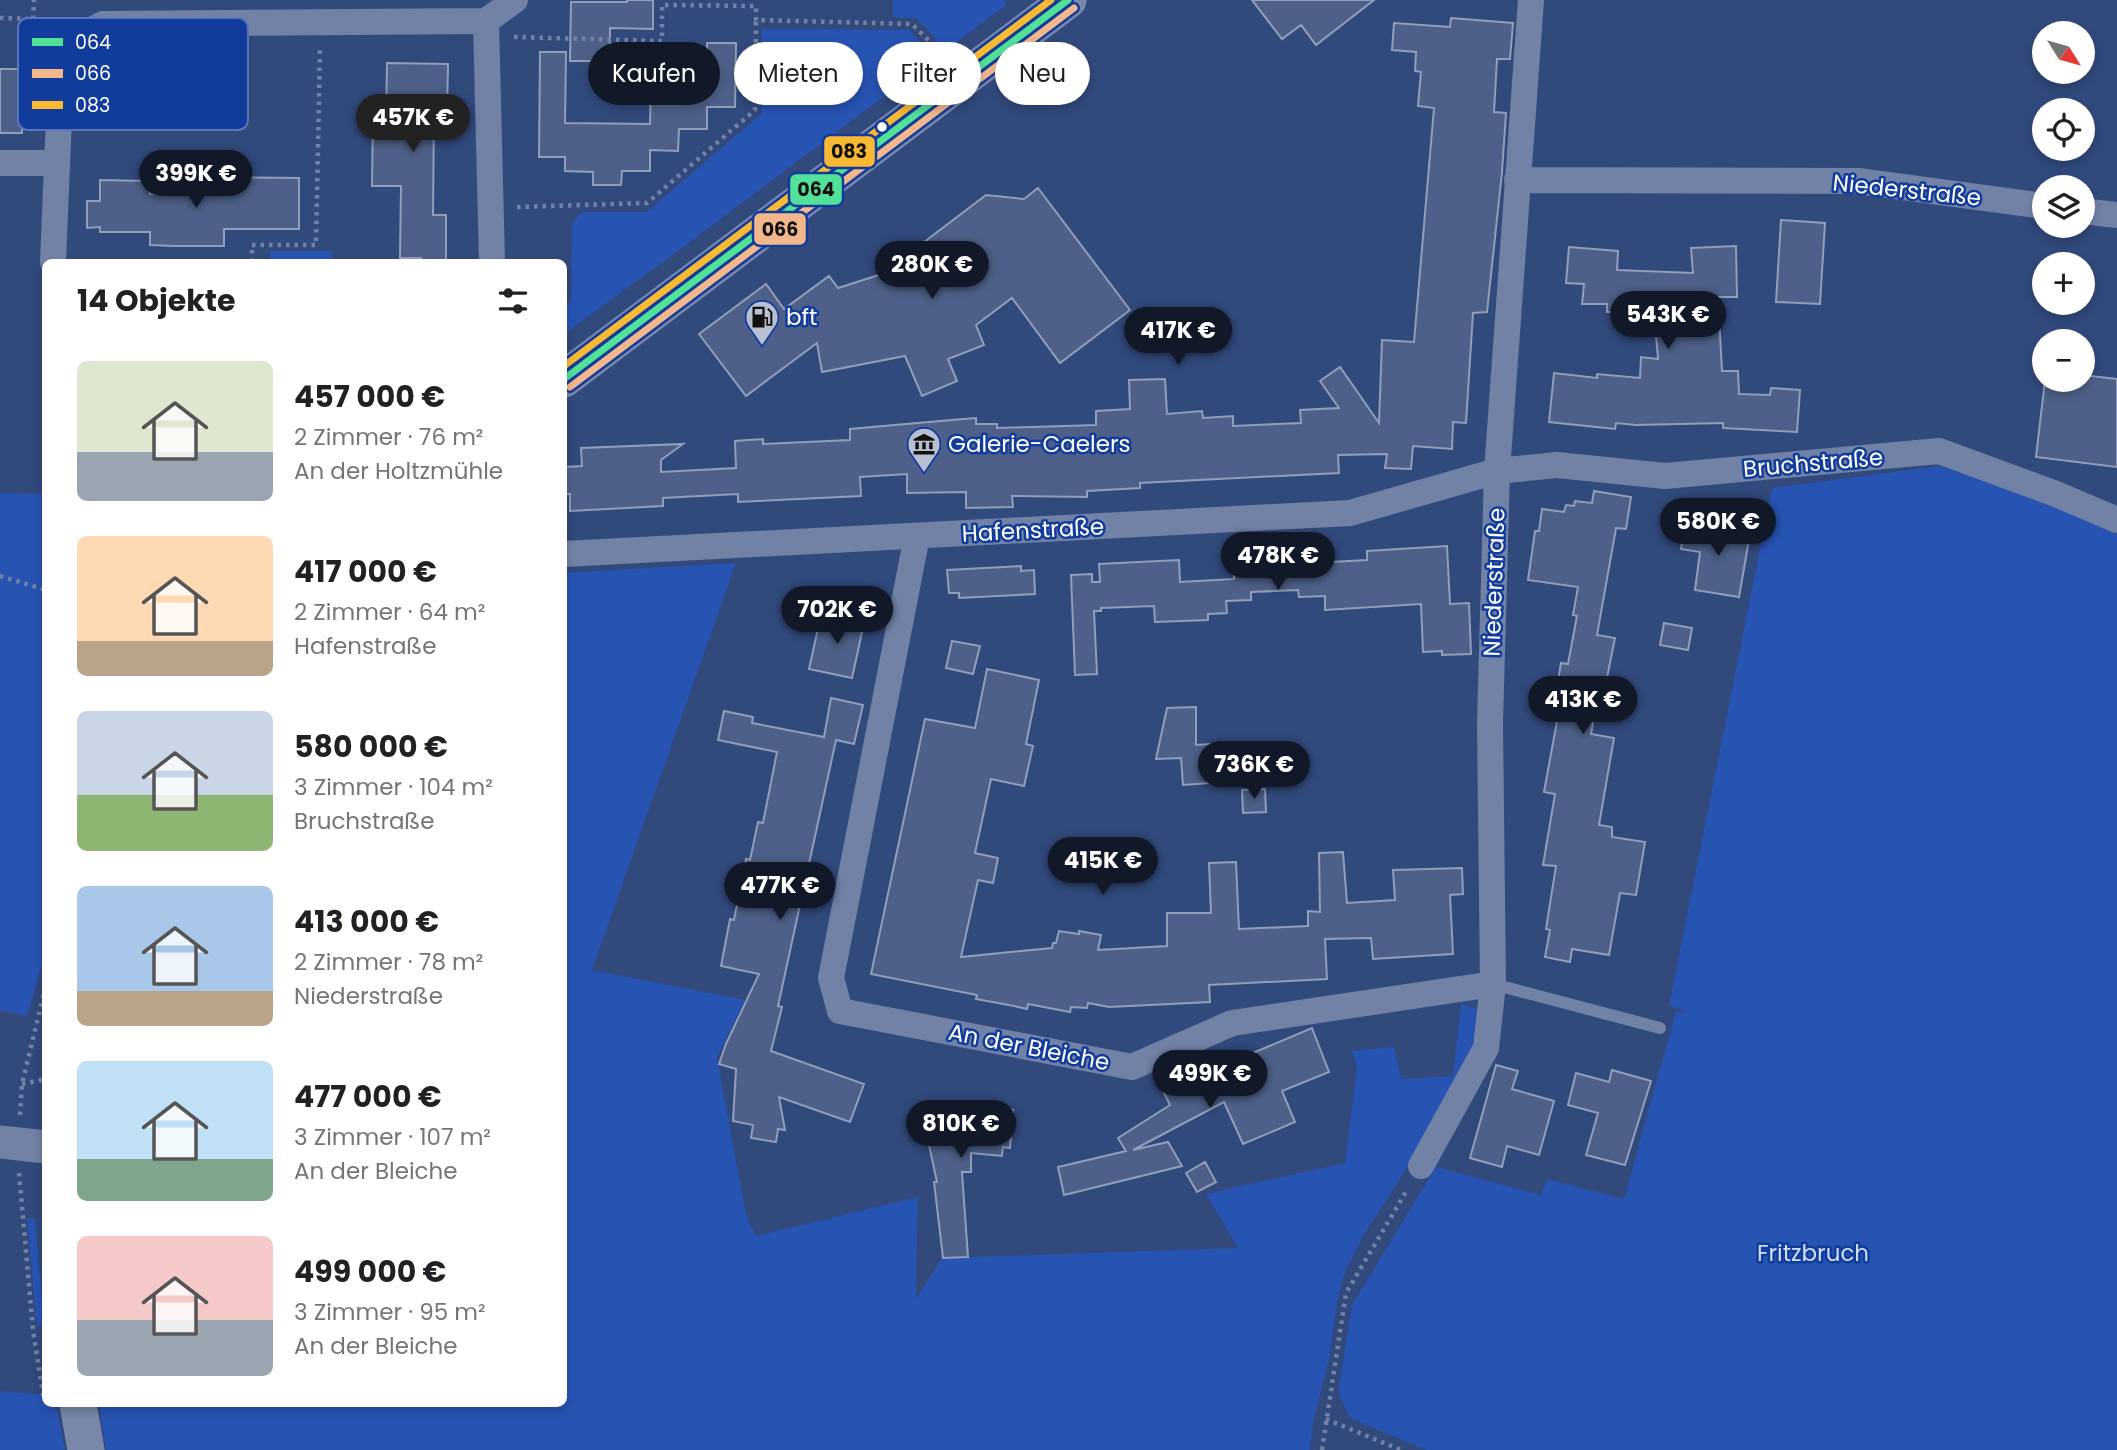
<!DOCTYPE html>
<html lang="de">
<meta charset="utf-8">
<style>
body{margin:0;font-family:Poppins,sans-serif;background:#f2f2f2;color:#202124;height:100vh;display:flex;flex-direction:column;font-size:26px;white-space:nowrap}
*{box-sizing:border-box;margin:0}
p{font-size:23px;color:#757577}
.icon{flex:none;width:38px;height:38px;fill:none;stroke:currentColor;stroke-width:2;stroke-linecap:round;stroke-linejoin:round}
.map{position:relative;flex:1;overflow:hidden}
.panel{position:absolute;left:42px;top:259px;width:525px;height:1148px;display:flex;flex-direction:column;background:#fff;border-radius:10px;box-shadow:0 4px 10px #0003}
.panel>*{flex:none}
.hud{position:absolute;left:588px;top:42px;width:665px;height:63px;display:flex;gap:14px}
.needle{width:46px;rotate:127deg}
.tools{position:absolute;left:2032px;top:21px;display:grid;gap:14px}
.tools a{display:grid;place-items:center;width:63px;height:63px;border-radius:50%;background:#fff;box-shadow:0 4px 10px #0003;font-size:35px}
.price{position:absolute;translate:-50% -60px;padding:0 16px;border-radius:24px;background:#111827;color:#fff;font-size:23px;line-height:46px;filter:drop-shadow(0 2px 4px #0008)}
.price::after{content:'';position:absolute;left:50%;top:42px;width:21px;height:16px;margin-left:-10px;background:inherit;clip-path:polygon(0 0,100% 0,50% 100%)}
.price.active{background:#222;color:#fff}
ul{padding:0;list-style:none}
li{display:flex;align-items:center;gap:21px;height:175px;padding:0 35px}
li span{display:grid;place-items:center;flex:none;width:196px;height:140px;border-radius:10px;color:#555}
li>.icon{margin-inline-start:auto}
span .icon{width:84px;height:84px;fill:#fffc;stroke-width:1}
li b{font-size:30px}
h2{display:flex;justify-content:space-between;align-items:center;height:84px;padding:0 35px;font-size:30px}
.pill{padding:0 24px;border-radius:32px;background:#fff;box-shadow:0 4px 10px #0003;font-size:24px;line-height:63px}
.pill.active{background:#111827;color:#fff}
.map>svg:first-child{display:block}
</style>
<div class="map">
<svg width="2117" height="1450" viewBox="0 0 2117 1450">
<rect width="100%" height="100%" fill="#32497c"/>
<path fill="#2753b2" d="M893,0h111l2,5 -340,255 -102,74v-28l7,-5 1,-78 10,-11h65l114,-98 1,-85 147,1 18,19 10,-9 -21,-22 -23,-1z
M270,251h63v11h-63z
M1940,466l114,39 63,29v916h-691l-76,-32 -12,-25 14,-88 84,-138 105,28 6,-16 77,20 52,-188 8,2 1,-2 -16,-5 103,-518z
M0,493l45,1 1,456 -19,66 -27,-6z
M736,563l-144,407 153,30 -28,57 1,7 28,150 10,22 162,-39 -2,102 26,-41 296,-10 -32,-54 139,-31 12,-96 -5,-16 42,-4 7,32 52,-3 8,-72 15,4 6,15 -18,56 -101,157 -19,38 -7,29 -8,56 -16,63 -3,28h-1204l-7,-46h465v-831z
M27,1218l8,1 9,101 -7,8z
M0,1391l45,4 1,9h10l9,46h-65z"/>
<path fill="#4e6089" stroke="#919ebb" stroke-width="2" d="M627,0h26v29l-43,-1v33h-40l1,-59h56z
M1252,0h122l-58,45 -15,-20 -19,14z
M1451,18l62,5 -3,36h-13l-3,53 12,1 -4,59 -15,140 -14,1 -7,110 -13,-1 -1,27 -39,-3 -2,23 -26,-1 2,-14 -49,1 1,18 -199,10v5l-53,3v6l-75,-1 1,11 -47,1v-16l-59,1v-19l-47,3 1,19 -123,6v-8l-75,4v8l-93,5v-17h-6v-27l18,-1 -1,-18 102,-4 -22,16v12l75,-4 -1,-27 28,-2v5l87,-4v-11l113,-10 13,-1v6h21v4l99,-3v-14l34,-2 -1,-29 36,-1 2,35 35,-3 1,7 30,-2v10l68,-3 -1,-13 39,-2 -19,-27 20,-14 39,56 3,-83 32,2 20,-234 -16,-2 3,-34 -6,-1 1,-19 -24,-2 2,-27 56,4z
M707,43h29l-1,64h-28v22h-28l-1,22 -28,-1v21h-28l-1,14h-28v-13l-28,-1v-14h-26l1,-105h26l-1,71 85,1 1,-42 57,-2z
M387,63l61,1 -1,48h-13l-1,103h13v47h-26l1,-4h-21l1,-72h-29l1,-70 13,9z
M0,69h22v64h-22z
M224,177l75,1v51h-75v17h-50l-24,-1v-13h-50v-5l-13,1v-27h13v-21l50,1v13l74,1z
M1038,188l92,122 -70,53 -48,-65 -36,27 8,20 -36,14 9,22 -35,15 -17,-40 -83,16 -5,-29 -71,53 -47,-62 67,-50 18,25 45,-33 9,12 44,-14 104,-79 38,4z
M1781,220l44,3 -5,81 -44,-2z
M1736,246l1,51h-19l4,74h16l1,23 31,1 1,-7 29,2 -3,42 -74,-4v-5l-87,2 -20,-2 -1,6 -66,-7 5,-49 43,5v-4l43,4 1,-21 17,2 -4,-47h-47v-8h-25l2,-20 -18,-1 3,-36 49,4 -1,19 76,3 -2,-25z
M2082,375l35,4v88l-81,-10 9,-77h37z
M1594,491l37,6 -5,32 -10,-1 -19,107 18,3 -10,50 -6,-1 -8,47 23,4 -15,87 13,2v10l33,5 -9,53 -16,-2 -11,62 -37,-6 -2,13 -25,-5 5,-27 -4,-1 10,-63 -13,-1 12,-71 -11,-2 18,-98 -6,-1 5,-30 7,1 9,-48 -4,-1 5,-28 -50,-7 7,-49h4l3,-22 22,3 2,-7 8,1 1,-5 17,2z
M1685,523l65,11 -11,63 -44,-7 5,-38 -19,-3z
M1447,546l3,58 19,-1 2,51 -29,1v-4l-19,1 -2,-48 -96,6v-14l-26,1 -1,-7 -23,1 -24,1v8l-25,1 1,12 -19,1v6l-53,2 -1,-16 -53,2v3h-7l3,63 -22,1 -4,-100 21,-1v8h8l-1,-18 80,-4 1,22 54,-3 -1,-22 80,-4v10l54,-3v-9z
M1021,566v5l13,-1 1,24 -76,4v-5h-10l-2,-23z
M821,615l43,8 -12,55 -43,-9z
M1664,623l28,5 -4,22 -28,-5z
M952,641l28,5 -7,28 -27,-6z
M987,669l52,11 -13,64 7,2 -9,40 -33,-7 -16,74 23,5 -5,25 -15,-3 -17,77 91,-9 1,-5h3l3,-12 20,3v-3l22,4 -3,15 69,-4v-33h44l-2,-50 27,-1 3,67 69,-3v-15l12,1 -1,-59 24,-1 4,51 48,-3 -2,-30 69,-2 1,26 -13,1 3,59 -80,5 -2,-21 -46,1 2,40 -118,6 1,17 -101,5 -21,-4 -1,5 -16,-1 -1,5 -42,-8 -1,5 -13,-3 -38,-7 1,-4 -106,-21 54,-255 50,9z
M831,698l32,7 -9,39 -18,-4 -58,266 4,1 -11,44 93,33 -14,38 -71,-25 6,33 -7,-1 -2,13 -25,-4 2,-13 -20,-4 3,-52 -17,-5 7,-20 33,-70 -38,-8 9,-47 4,1 12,-61 4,1 8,-38 5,1 14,-71 -59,-12 6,-29 29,6 -1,6 72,14z
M1196,707v38l13,-1 1,39 -27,2 -2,-27 -25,1 11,-51z
M1265,789l1,23 -23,1 -1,-23z
M1312,1028l17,44 -47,19 13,31 -52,22 -19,-42 -91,48 35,-8 14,24 -118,29 -6,-28 68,-16 -8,-13 52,-33 -7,-14z
M1496,1065l22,6 -6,18 42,12 -15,54 -32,-9 -5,21 -32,-9z
M1612,1070l39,11 -26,84 -39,-10 12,-42 -30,-8 8,-32 33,9z
M924,1102l89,8 -3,38 -7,-1 -1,9 -31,-3v19h-9l6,85 -25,1 -9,-76h3l-8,-37z
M1205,1162l11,20 -19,10 -11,-19z"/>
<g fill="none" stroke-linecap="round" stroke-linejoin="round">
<path stroke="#7282a6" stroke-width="4.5" stroke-dasharray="3.5 5" stroke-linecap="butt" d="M0,18l33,1 9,7
M33,19l1,-19
M514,37l148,4v-36l94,1v14l156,4 30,30
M517,207l130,-4 108,-93 1,-90
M252,262v-17h64l4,-196
M0,576l46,14
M22,1084l24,-5
M20,1115l2,-31 24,-99
M19,1173l14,157 11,71
M1326,1419l75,31
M1322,1450l24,-157 61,-103"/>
<path stroke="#7282a6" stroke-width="12" d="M1493,984l167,44"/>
<path stroke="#7282a6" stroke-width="26" d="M486,21l6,241
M0,163h57
M1517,180l341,1 186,25
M2082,211l35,4
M53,262l9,-217 41,-21 383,-3 29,-21
M917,536l-86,442 9,33 292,56 100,-44 261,-39
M564,554l786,-41 147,-42 60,-6 108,11 274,-25 117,43 61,26
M1421,1166l65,-118 7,-64 -3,-261 7,-252 34,-471"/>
<path stroke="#7282a6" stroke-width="33" d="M0,1142l46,5"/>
<path stroke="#7887aa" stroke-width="37" d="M564,379l504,-379
M78,1404l8,46"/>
<defs>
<path id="bus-1" d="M564,379l504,-379"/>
<path id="bus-2" d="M570,387l504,-379"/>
<path id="bus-3" d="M564,366l487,-366"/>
</defs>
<use href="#bus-1" stroke="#123c9c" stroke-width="12"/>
<use href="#bus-2" stroke="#123c9c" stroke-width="12"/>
<use href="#bus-3" stroke="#123c9c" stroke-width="12"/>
<use href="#bus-1" stroke="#53e098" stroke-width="7"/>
<use href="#bus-2" stroke="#f2b78c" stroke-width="7"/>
<use href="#bus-3" stroke="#fab933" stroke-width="7"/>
</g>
<defs>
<symbol id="fuel-pin" viewBox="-11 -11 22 30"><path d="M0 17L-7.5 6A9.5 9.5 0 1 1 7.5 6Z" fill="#b7bfd1" stroke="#123c9c"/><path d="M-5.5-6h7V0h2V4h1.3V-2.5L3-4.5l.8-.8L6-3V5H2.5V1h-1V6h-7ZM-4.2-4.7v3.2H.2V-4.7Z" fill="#111"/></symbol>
<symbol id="museum-pin" viewBox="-11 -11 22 30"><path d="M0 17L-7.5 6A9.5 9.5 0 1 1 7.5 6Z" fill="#b7bfd1" stroke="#123c9c"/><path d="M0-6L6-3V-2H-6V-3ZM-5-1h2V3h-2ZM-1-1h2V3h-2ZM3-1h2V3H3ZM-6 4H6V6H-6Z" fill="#111"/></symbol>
</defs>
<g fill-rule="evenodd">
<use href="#fuel-pin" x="743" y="298" width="38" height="52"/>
<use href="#museum-pin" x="905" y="425" width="38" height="52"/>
</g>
<circle fill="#fff" stroke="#123c9c" stroke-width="2.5" cx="882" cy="127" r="6"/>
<g text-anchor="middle" stroke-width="5" stroke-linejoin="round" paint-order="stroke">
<g font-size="23" fill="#fff" stroke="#123c9c">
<text transform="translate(1907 190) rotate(6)" y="8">Niederstraße</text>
<text transform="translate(1813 463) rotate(-5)" y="8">Bruchstraße</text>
<text transform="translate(1033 530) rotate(-3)" y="8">Hafenstraße</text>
<text transform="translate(1494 582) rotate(-88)" y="8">Niederstraße</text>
<text transform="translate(1029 1047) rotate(11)" y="8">An der Bleiche</text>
</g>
<g font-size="23" fill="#fff" stroke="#123c9c" text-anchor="start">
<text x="786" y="325">bft</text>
<text x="948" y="452">Galerie-Caelers</text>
</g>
<g font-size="23" fill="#d0defe" stroke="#123c9c">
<text x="1813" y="1261">Fritzbruch</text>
</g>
</g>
<rect x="18" y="18" width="230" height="112" rx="10" fill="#123c9c" stroke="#5976ba" stroke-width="2"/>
<rect x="32" y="38" width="31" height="8" fill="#53e098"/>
<rect x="32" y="69" width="31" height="9" fill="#f2b78c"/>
<rect x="32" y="101" width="31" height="8" fill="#fab933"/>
<g font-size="19" fill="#fff">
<text x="75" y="49">064</text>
<text x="75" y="80">066</text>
<text x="75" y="112">083</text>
</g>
<g stroke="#123c9c" stroke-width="2.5">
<rect x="823" y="135" width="53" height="33" rx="7" fill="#fab933"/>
<rect x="789" y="173" width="54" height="33" rx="7" fill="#53e098"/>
<rect x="753" y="212" width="54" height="34" rx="7" fill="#f2b78c"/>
</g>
<g font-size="19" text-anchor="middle" font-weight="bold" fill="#111">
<text x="849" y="158">083</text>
<text x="816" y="196">064</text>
<text x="780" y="236">066</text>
</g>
</svg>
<div class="tools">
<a><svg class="needle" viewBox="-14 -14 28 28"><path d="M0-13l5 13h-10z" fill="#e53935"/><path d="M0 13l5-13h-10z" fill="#757577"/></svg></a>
<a><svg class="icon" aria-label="locate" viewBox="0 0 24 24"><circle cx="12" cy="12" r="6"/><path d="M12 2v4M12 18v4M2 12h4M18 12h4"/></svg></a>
<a><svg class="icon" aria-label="layers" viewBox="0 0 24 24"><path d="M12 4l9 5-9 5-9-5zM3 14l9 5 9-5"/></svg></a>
<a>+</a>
<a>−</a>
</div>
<b class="price active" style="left:413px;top:154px">457K €</b>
<b class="price" style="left:196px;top:210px">399K €</b>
<b class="price" style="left:932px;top:301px">280K €</b>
<b class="price" style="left:1668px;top:351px">543K €</b>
<b class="price" style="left:1178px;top:367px">417K €</b>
<b class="price" style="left:1718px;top:558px">580K €</b>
<b class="price" style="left:1278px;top:592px">478K €</b>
<b class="price" style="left:837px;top:646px">702K €</b>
<b class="price" style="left:1583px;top:736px">413K €</b>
<b class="price" style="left:1254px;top:801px">736K €</b>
<b class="price" style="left:1103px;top:897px">415K €</b>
<b class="price" style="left:780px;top:922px">477K €</b>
<b class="price" style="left:1210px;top:1110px">499K €</b>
<b class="price" style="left:961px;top:1160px">810K €</b>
<div class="hud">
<a class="pill active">Kaufen</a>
<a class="pill">Mieten</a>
<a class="pill">Filter</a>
<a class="pill">Neu</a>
</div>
<section class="panel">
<h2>14 Objekte<svg class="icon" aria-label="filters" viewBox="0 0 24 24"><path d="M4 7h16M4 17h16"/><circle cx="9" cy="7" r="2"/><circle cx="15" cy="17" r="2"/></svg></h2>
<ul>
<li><span style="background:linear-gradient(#dfe7d0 65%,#9aa5b1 0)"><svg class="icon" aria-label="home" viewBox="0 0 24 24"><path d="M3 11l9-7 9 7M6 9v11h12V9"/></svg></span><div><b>457 000 €</b><p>2 Zimmer · 76 m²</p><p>An der Holtzmühle</p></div></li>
<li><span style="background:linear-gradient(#ffd9b3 75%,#b9a48a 0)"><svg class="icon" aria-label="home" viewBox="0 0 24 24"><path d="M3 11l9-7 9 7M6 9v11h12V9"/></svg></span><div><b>417 000 €</b><p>2 Zimmer · 64 m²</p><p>Hafenstraße</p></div></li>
<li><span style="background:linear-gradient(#c9d6e8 60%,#8fb573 0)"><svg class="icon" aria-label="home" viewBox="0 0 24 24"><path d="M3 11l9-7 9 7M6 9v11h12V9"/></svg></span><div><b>580 000 €</b><p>3 Zimmer · 104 m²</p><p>Bruchstraße</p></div></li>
<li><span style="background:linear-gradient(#a9c7e8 75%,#b9a48a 0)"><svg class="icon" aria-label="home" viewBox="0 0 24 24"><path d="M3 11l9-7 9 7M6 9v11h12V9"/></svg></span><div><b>413 000 €</b><p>2 Zimmer · 78 m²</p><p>Niederstraße</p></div></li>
<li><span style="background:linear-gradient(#bfe0f5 70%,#7fa58c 0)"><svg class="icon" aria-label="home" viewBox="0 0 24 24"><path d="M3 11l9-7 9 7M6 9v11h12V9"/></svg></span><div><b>477 000 €</b><p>3 Zimmer · 107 m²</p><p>An der Bleiche</p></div></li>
<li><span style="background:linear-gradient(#f6c9c9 60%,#9aa5b1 0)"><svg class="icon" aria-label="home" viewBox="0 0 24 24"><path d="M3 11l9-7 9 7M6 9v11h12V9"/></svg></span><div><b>499 000 €</b><p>3 Zimmer · 95 m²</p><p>An der Bleiche</p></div></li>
</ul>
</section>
</div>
